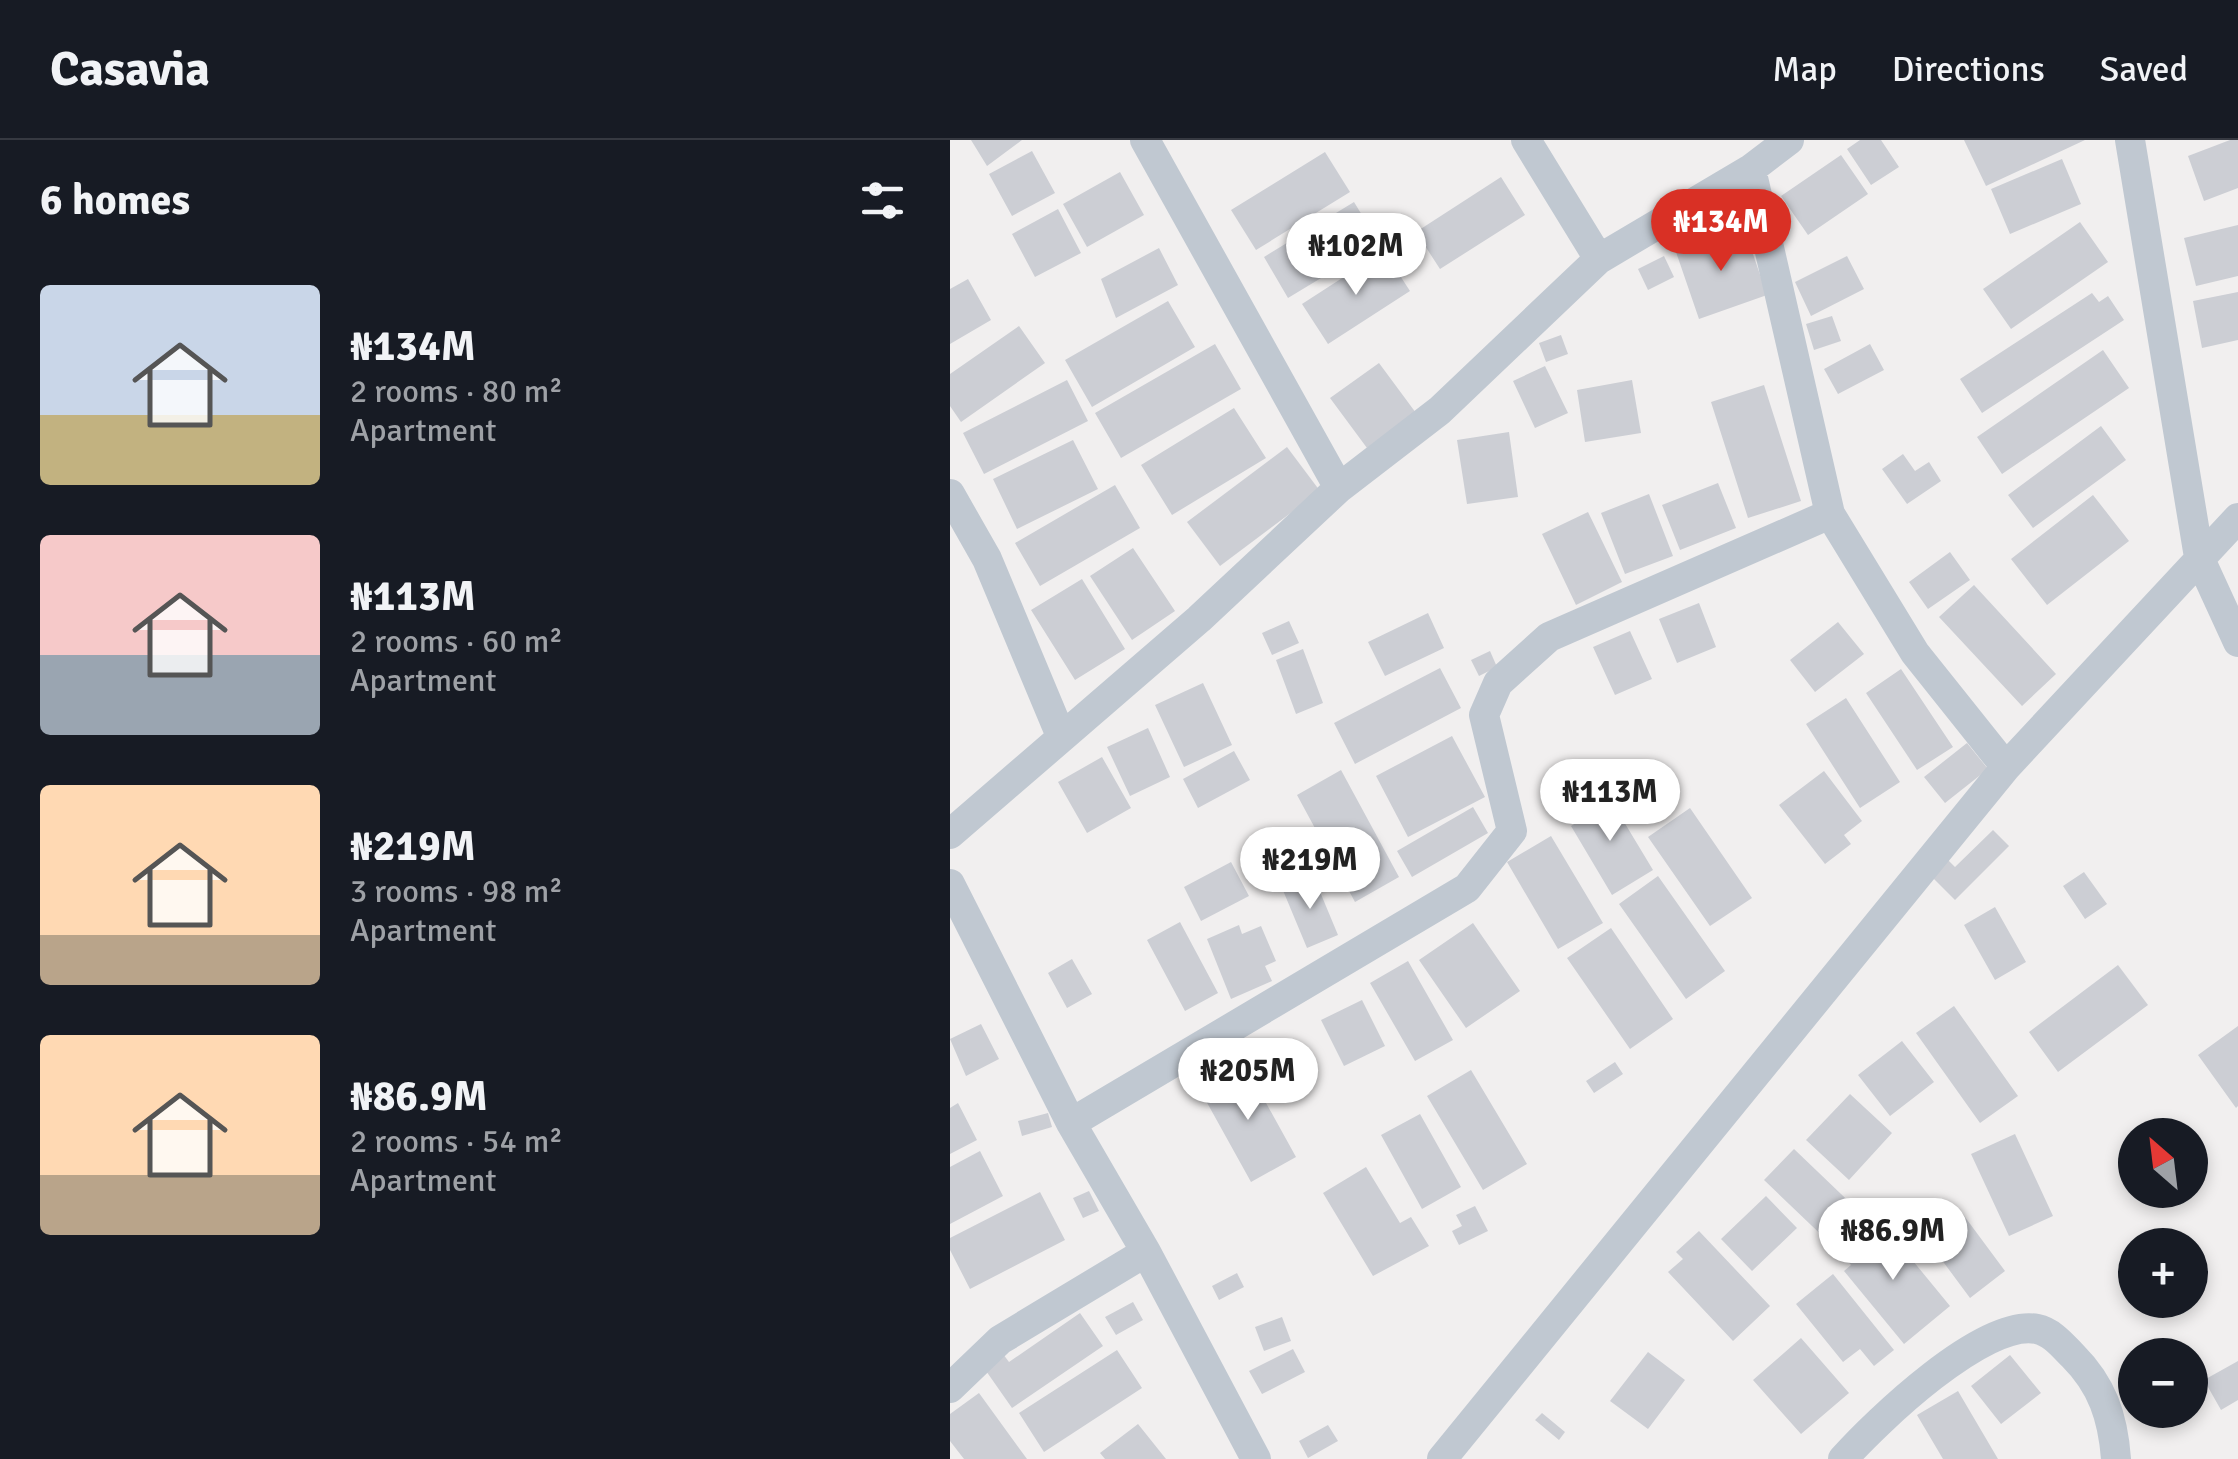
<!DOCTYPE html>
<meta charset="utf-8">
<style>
body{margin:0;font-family:Signika,sans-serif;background:#20242c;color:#f1f3f6;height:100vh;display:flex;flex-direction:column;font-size:38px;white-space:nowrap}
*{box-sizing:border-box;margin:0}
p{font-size:32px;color:#9ea1a6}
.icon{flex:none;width:55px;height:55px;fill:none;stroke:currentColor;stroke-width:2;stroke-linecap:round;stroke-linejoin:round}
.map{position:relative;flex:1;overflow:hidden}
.sheet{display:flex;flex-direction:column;background:#171b24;width:950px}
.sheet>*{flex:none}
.needle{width:65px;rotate:332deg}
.buttons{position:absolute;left:1168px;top:978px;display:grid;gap:20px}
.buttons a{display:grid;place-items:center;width:90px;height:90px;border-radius:50%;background:#171b24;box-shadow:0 5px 15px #0003;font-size:50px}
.price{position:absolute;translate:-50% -85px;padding:0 22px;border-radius:35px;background:#fff;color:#222;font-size:32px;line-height:65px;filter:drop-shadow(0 2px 5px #0008)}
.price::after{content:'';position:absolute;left:50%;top:60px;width:30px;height:22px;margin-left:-15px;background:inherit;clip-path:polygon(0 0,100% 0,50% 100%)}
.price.current{background:#d93025;color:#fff}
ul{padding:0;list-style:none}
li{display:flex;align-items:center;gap:30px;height:250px;padding:0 40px}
li span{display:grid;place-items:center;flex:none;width:280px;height:200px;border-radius:10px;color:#555}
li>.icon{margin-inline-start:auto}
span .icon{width:120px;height:120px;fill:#fffc;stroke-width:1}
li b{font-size:42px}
h2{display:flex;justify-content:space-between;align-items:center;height:120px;padding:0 40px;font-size:42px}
header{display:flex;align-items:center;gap:60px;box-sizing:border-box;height:140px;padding:0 50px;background:#171b24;border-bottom:2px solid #363941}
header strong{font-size:48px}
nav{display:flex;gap:55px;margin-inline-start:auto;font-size:35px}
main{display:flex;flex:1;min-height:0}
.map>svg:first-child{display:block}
</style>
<header>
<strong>Casavia</strong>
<nav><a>Map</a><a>Directions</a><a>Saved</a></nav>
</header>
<main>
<section class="sheet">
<h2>6 homes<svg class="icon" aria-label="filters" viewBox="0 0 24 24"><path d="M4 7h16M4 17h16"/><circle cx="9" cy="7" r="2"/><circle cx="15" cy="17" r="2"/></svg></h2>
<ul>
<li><span style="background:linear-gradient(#c9d6e8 65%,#c2b280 0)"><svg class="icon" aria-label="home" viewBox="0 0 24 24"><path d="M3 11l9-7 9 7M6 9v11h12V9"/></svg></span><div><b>₦134M</b><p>2 rooms · 80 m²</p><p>Apartment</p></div></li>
<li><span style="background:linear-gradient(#f6c9c9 60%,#9aa5b1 0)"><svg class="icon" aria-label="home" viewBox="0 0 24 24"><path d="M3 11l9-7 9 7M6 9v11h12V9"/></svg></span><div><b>₦113M</b><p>2 rooms · 60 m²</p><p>Apartment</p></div></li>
<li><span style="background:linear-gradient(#ffd9b3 75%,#b9a48a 0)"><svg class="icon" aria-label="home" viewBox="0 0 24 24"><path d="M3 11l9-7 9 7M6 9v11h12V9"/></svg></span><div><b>₦219M</b><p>3 rooms · 98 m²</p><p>Apartment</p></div></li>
<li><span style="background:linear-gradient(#ffd9b3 70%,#b9a48a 0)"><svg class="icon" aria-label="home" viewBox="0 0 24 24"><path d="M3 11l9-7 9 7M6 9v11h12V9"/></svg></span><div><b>₦86.9M</b><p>2 rooms · 54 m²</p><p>Apartment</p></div></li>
</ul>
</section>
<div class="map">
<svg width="1288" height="1319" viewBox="0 0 1288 1319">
<rect width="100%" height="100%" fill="#f1efef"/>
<path fill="#ccced4" d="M21,0h51l-35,26z
M910,0h21l18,27 -28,18 -24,-36z
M1014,0h121l-99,46z
M1280,0h8v48l-34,13 -16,-45z
M82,11l23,42 -43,23 -23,-42z
M375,12l25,40 -94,58 -25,-40z
M891,15l27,39 -60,41 -27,-39z
M1112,19l19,45 -71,30 -19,-45z
M170,32l24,43 -57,32 -24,-43z
M551,37l24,38 -85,54 -24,-37z
M404,62l25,41 -91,55 -24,-41z
M108,69l23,44 -46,24 -23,-43z
M1130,82l28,40 -97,67 -28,-40z
M1288,85v51l-42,10 -12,-48z
M794,88l23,67 -68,24 -23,-67z
M209,108l19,37 -62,33 -15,-39z
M434,111l26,40 -82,53 -26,-40z
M714,116l10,21 -26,13 -10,-21z
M897,116l17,33 -53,27 -16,-34z
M18,139l23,41 -41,24v-55z
M1288,152v48l-36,8 -9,-47z
M1142,153l7,9 9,-6 16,24 -142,93 -22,-34z
M218,161l27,46 -103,60 -27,-47z
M882,176l9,25 -27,9 -8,-26z
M69,186l26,37 -84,59 -11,-16v-32z
M611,195l7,19 -22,8 -7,-19z
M265,204l26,45 -120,69 -26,-45z
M920,204l14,26 -46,24 -14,-25z
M1153,210l26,38 -127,86 -25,-37z
M429,223l37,50 -49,35 -37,-50z
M595,226l23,47 -33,15 -22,-47z
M117,240l21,41 -104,53 -21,-41z
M682,240l9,53 -56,9 -8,-52z
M814,245l37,116 -53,17 -37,-116z
M284,268l32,50 -94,57 -31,-50z
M1151,286l25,34 -93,68 -25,-33z
M559,292l9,65 -51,7 -10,-64z
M123,300l25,49 -81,40 -24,-50z
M337,307l33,44 -100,75 -33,-44z
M953,314l12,17 14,-9 12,19 -34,23 -25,-35z
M768,343l18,45 -56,22 -18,-45z
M165,345l25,43 -100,58 -25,-43z
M699,354l24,62 -48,18 -24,-61z
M1143,355l36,46 -82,64 -36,-46z
M638,372l34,70 -46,23 -34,-71z
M183,408l42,63 -43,29 -42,-64z
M1000,412l20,28 -42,29 -19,-27z
M132,439l43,70 -50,31 -44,-70z
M1024,445l82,89 -34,32 -83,-89z
M749,463l17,44 -39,16 -18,-44z
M478,473l16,35 -59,28 -17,-34z
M339,481l10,22 -27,12 -10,-22z
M888,482l26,32 -49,38 -25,-32z
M680,491l22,48 -37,16 -22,-48z
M353,509l20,54 -27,11 -20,-54z
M540,511l7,16 -18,9 -8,-16z
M490,528l21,40 -106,56 -21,-41z
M951,529l52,78 -36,23 -51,-77z
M253,543l29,62 -48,22 -29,-62z
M896,558l54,84 -40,26 -54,-84z
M198,588l22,49 -40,19 -23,-49z
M502,596l33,61 -77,40 -32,-61z
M1017,603l21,26 -43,34 -21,-26z
M284,611l16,29 -52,28 -15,-29z
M152,617l29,51 -44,25 -29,-51z
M391,630l58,107 -44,25 -58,-107z
M874,631l38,50 -18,14 7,9 -26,20 -46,-59z
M656,652l47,78 -41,25 -41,-69 11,-7 -5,-9z
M523,667l15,26 -76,44 -15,-26z
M740,668l62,90 -42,28 -62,-89z
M341,690l18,42 -26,11 -18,-42z
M1043,690l16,16 -54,54 -24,-24 17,-16 7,7z
M601,696l52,87 -45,26 -51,-87z
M281,722l18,34 -48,25 -17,-34z
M1134,732l23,32 -22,15 -22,-33z
M363,735l25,60 -31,13 -25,-60z
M708,736l67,95 -39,28 -67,-95z
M1045,767l31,55 -31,18 -31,-55z
M230,782l38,71 -33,18 -38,-71z
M523,783l47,68 -54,37 -47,-68z
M289,785l3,9 19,-8 15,35 -11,5 7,15 -41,18 -24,-60z
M661,788l62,91 -43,30 -63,-91z
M122,819l20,35 -25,14 -19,-35z
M458,821l45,79 -38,21 -45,-78z
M1168,825l30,40 -90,67 -29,-40z
M412,860l23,46 -41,20 -23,-46z
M1004,866l64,90 -38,27 -64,-90z
M31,884l18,35 -33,17 -16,-37z
M1288,886v80l-2,2 -38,-53z
M952,901l32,41 -44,34 -32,-41z
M665,922l8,12 -29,19 -8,-12z
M295,925l51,92 -45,25 -51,-92z
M521,930l56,94 -44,26 -56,-94z
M900,954l42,39 -43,47 -43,-40z
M8,963l19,37 -27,14v-46z
M98,973l4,14 -30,9 -4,-15z
M470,974l41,73 -39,22 -41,-74z
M1065,994l38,82 -44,20 -38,-82z
M844,1009l70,67 -30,31 -70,-67z
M30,1011l23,45 -53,28v-57z
M416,1027l34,56 11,-6 18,29 -56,30 -50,-83z
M139,1051l10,20 -16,7 -10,-20z
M90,1052l25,48 -95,49 -20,-39v-12z
M816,1056l31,32 -45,43 -31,-32z
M525,1066l13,25 -29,14 -7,-14 10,-5 -6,-11z
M1012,1073l43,58 -35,27 -43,-58z
M931,1082l69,84 -46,38 -60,-73 7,-6 -9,-11z
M749,1091l71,75 -37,35 -65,-69 15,-13 -7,-7z
M287,1133l7,14 -25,13 -7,-14z
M883,1134l61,76 -20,16 -14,-17 -17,13 -47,-58z
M183,1162l10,18 -27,15 -11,-18z
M130,1173l23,33 -91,62 -28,-40 19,-14 6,8z
M332,1177l9,24 -27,10 -9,-24z
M851,1198l48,55 -48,41 -48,-54z
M343,1209l12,23 -43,22 -13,-23z
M167,1210l25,38 -98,64 -25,-39z
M698,1212l37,28 -37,49 -38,-28z
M1060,1215l31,38 -40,31 -30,-38z
M1288,1221v39l-17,10 -17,-30z
M1008,1251l40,68h-55l-26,-44z
M29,1253l48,66h-63l-14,-18v-27z
M592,1273l23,19 -6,8 -24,-20z
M188,1284l28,35h-61l-5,-6z
M378,1285l10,16 -30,17 -9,-17z"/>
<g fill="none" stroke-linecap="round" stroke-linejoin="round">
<path stroke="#c0c8d1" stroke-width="30" d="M195,0l194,348
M576,0l73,119
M1180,0l69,417 39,85
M801,29l79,345 85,139 91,114
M0,354l37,65 74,177
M0,694l249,-215 140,-131 100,-77 160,-152 152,-90 38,-29
M0,744l121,239 75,129 110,207
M121,983l396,-235 45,-57 -28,-116 14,-32 51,-46 281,-123
M0,1248l50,-48 146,-88
M492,1319l564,-692 232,-249
M893,1319c33,-37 141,-141 194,-130 15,3 26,17 36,27 29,29 40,61 43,103"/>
</g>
</svg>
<div class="buttons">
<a><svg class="needle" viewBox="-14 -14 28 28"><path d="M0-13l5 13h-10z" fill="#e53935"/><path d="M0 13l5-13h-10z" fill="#9ea1a6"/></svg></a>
<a>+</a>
<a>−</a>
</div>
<b class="price current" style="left:771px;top:134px">₦134M</b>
<b class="price" style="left:406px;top:158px">₦102M</b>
<b class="price" style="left:660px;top:704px">₦113M</b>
<b class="price" style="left:360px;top:772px">₦219M</b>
<b class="price" style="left:298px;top:983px">₦205M</b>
<b class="price" style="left:943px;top:1143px">₦86.9M</b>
</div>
</main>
